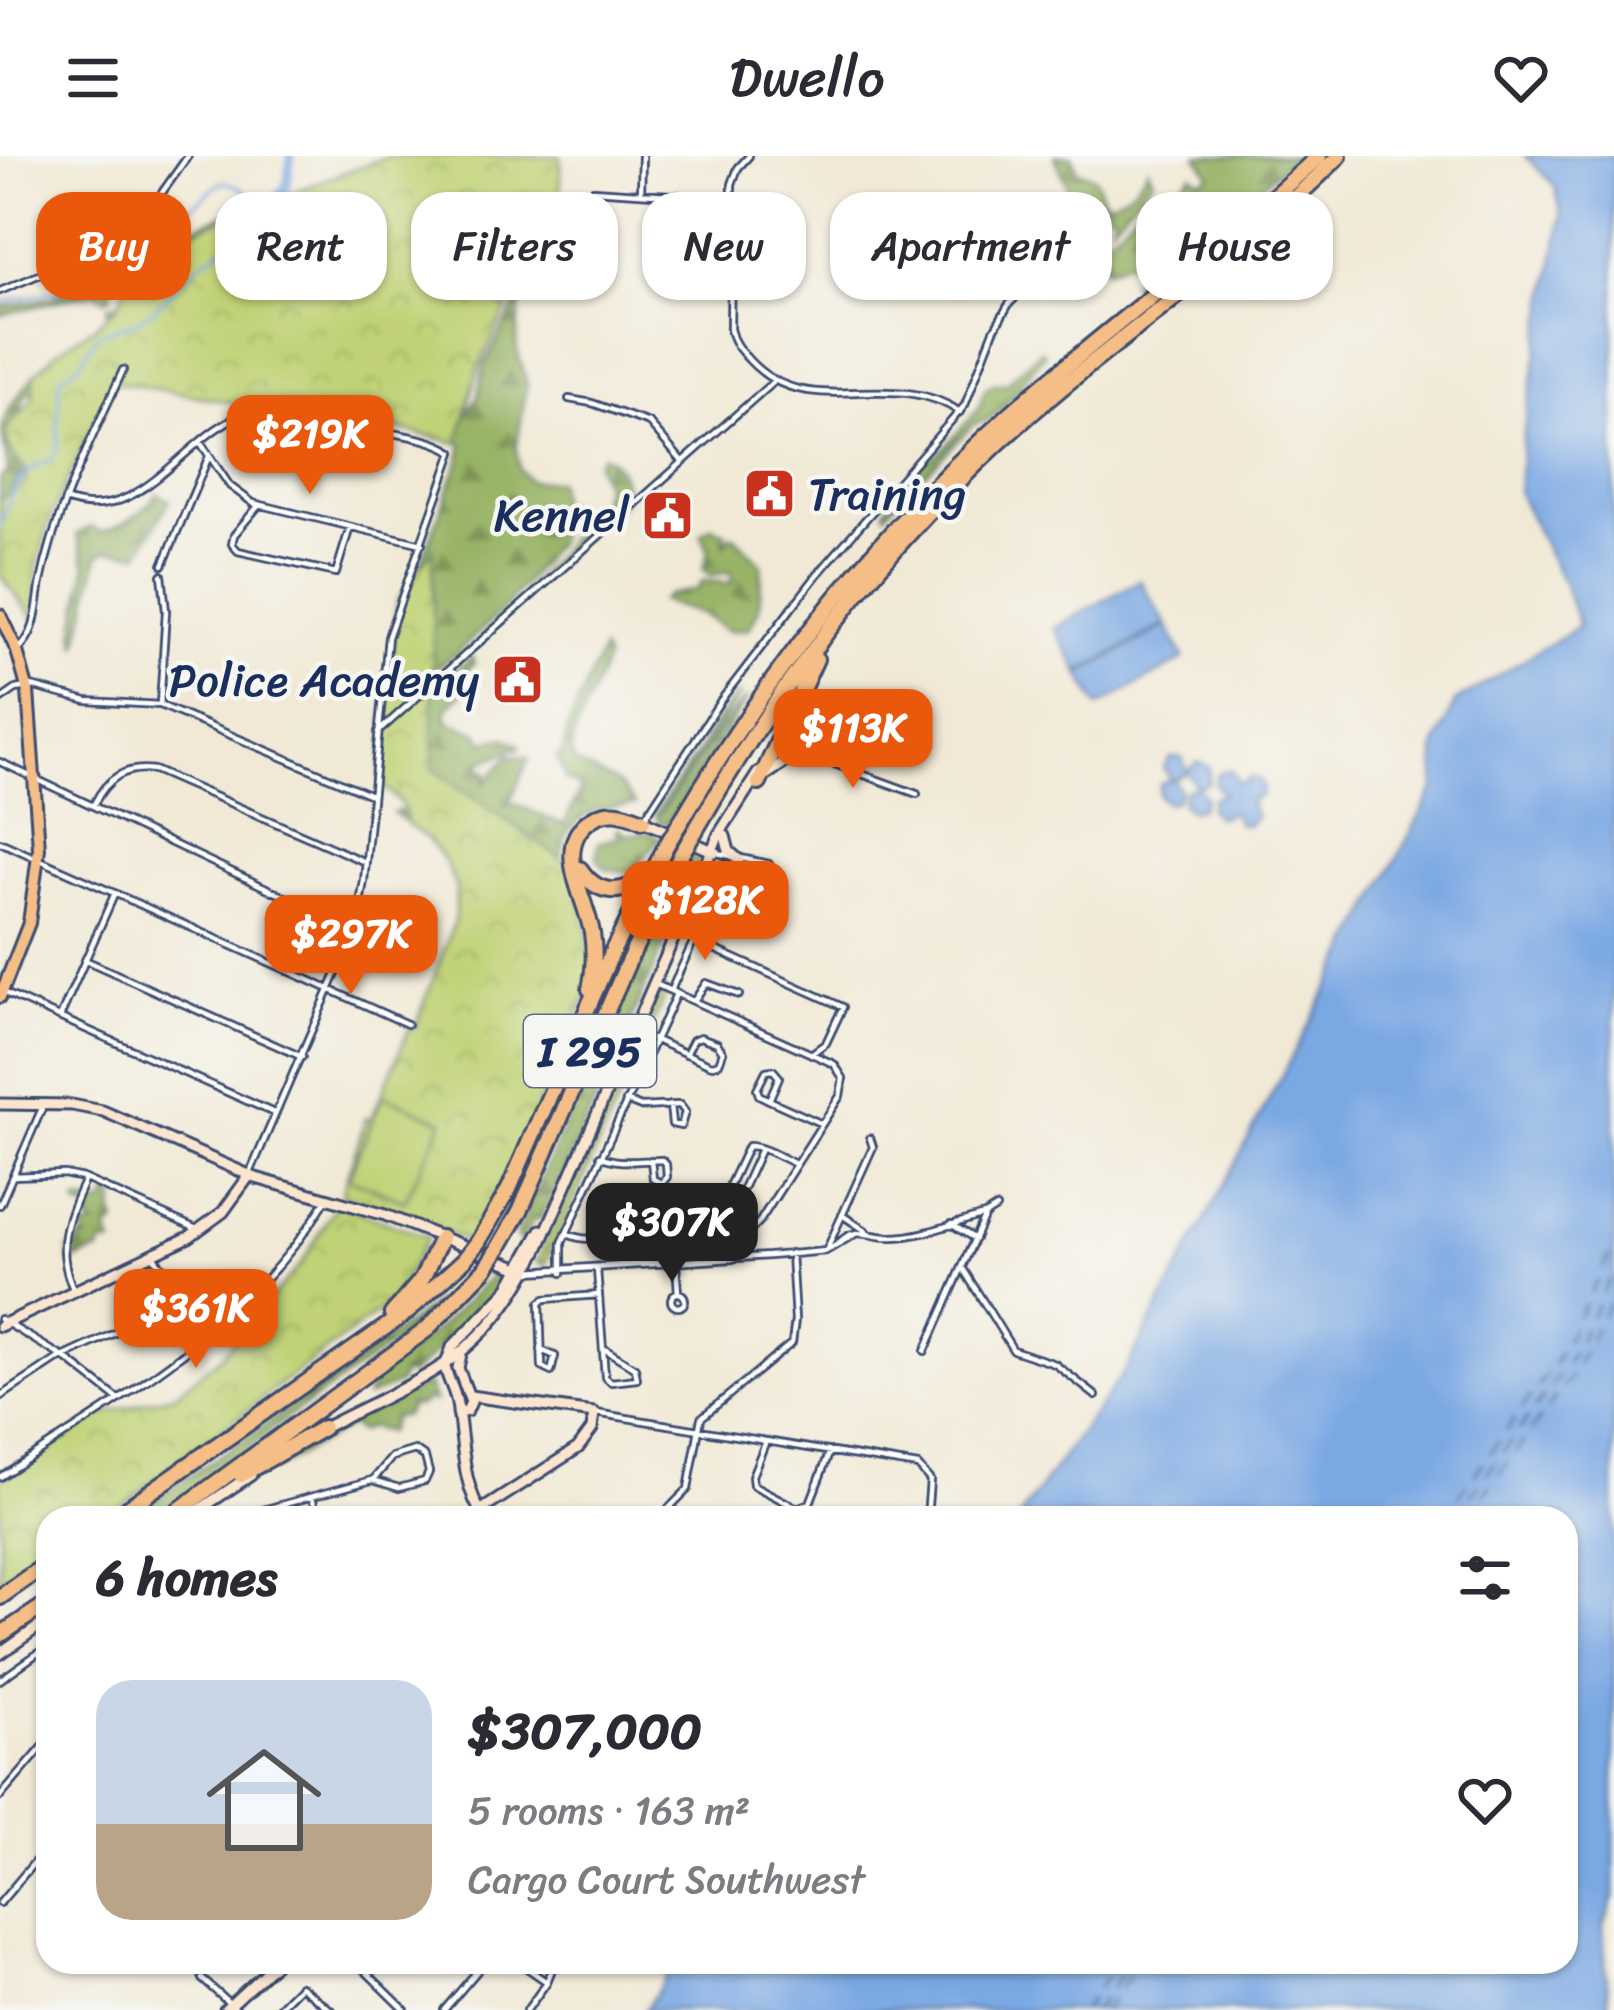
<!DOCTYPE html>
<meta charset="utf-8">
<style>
body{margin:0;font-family:Sriracha,sans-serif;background:#f2f2f3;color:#2b2b33;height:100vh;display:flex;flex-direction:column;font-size:45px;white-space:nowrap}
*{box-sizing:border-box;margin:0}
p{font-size:39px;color:#7c7c81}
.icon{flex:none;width:66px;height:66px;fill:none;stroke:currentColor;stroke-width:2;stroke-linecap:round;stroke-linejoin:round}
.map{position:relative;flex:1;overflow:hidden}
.sheet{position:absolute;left:36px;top:1350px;width:1542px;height:468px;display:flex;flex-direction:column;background:#fff;border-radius:36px;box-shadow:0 3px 9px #0004}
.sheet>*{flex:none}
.top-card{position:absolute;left:36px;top:36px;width:1542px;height:108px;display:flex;gap:24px}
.price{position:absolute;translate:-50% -102px;padding:0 27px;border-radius:24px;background:#ea580c;color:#fff;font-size:39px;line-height:78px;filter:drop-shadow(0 3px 6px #0008)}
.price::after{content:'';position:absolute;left:50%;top:72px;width:36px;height:27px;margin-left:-18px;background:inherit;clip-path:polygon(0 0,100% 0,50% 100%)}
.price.current{background:#222;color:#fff}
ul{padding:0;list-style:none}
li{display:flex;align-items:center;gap:36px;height:300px;padding:0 60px}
li span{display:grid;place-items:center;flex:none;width:336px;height:240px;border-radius:36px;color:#555}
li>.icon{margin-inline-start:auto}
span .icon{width:144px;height:144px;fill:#fffc;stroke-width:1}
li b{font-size:51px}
h2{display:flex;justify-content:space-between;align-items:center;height:144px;padding:0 60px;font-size:51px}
.chip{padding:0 42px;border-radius:36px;background:#fff;box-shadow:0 3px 9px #0004;font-size:42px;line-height:108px}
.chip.current{background:#ea580c;color:#fff}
header{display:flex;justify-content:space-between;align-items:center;height:156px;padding:0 60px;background:#fff;font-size:54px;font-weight:600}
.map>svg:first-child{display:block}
</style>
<header><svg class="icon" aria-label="menu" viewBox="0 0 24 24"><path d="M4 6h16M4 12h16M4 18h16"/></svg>Dwello<svg class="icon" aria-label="heart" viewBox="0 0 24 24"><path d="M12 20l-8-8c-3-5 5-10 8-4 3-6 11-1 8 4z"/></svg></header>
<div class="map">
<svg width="1614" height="1854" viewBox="0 0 1614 1854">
<defs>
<pattern id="forest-firs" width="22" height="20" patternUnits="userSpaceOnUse" patternTransform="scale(3)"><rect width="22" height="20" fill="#98b466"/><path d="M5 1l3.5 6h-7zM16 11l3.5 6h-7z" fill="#7b9357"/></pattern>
<pattern id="park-crowns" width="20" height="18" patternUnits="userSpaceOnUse" patternTransform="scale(3)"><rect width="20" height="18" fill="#c0d275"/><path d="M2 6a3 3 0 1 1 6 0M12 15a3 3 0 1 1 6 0" fill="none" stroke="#a4b568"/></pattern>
</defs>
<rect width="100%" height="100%" fill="#f6f6f2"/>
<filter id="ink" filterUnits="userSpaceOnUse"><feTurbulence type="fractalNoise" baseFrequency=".00833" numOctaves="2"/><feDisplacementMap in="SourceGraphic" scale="24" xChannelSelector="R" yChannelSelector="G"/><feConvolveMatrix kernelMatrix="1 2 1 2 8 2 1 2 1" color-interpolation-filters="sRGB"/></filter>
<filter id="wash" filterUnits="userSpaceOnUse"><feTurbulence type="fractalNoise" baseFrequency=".004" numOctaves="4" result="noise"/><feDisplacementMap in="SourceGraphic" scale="48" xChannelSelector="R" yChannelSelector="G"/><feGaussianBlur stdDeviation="2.7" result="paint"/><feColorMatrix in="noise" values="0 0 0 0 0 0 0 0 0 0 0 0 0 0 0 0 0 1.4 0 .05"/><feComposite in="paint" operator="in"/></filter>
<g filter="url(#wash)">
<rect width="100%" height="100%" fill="#f1e9d5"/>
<path fill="url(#forest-firs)" stroke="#5a7262" stroke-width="3" d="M1055,0h17l6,15c29,6 15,17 29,31 23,-8 29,-14 41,-34l5,11 -41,45 1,-10 -14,-7 -20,6z
M1197,0h98l-80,71 -41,11 -3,8 5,12 -29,30 -8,3 -8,-9 12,-7v-6l-17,-8 -21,9 -10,-24 21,-15 32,-34 26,-5 18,-18 9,6 7,-3 1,-5z
M250,49l1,6 -226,184 -7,26 12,47 -14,13 -16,29v-32l7,-5c2,-17 -7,-32 -4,-46 8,-37 52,-69 80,-92 11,-10 20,-11 28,-24l-4,-1 1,-4 19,-6 14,-21 -13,-1 -18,8v11l-5,3 -11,-8 -94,23v-8l51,-9 44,-17 15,-16 41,-22z
M522,136l-6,54 11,39 -11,64 3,20 10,12h28l4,45 -3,14 -54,69 -46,43 -26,19 -48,49 11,-88 65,-173 3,-15 -6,-3 2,-17 19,-27 6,-31z
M1041,194l4,4c-21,21 -42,67 -71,70l-88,89 -1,-4 34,-43 23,-16 36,-40 8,-22 8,-4h12z
M602,299c20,8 26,28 20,48l-21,14 -75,75 43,-52 -2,-37 4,2 2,23 4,-20 14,5 7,-6 7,-21 -9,-23z
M157,338l13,6 -31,54 -32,-4 -9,6 -20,91 -3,-13 11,-68 -9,-32 14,-7 10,5c22,-6 44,-19 56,-38z
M712,370l13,7 -1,13 6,-10 5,1 27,28 -3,43 -10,21 -22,2 -23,-16 -43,-14 7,-6 28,-5 7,-9 29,2 -1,-11 -21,3 -7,-6 6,-19 -8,-16z
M602,494l4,10 -33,77 -2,16 4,9 45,23 15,19c-30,4 -51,3 -70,32l-68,358 -28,47 -60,-26 45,-286c0,-14 5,-27 3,-41 -6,-35 -36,-57 -63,-75l6,-2 25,11 -44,-39 37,-82 54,-44 2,6 -15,16 2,15 -14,15v13l29,10 10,10 18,-5 15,7 1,4c-15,2 -24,11 -39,13l-1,7 7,4 -3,12 25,-29 20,3 -19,44 54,23 18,-38 -16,-7 -9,-23 6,-5 5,-25z
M740,537l-83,125 68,-96 22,-24 -80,126 -8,-2 -4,-9 44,-62 12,-24z
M619,672l8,7 20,-3 13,6 -28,34 -26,-3 -9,-11 2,-15 22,-7 -5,-5z
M691,697l9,3 -2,10 -118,271 -40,82 -5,-2 -14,25 -5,-7 86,-195c19,-21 17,-58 39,-76l-2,-5 4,-10z
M108,1038l7,3 -2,17 3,10 -8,5 4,15 -9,-1 -4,8 -29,11 -1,-13 7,-3 4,-8 6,1 -4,-11 12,-2 -6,-5 3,-8 -14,-8 1,-3 26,3z
M469,1115c-46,62 -139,113 -202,162 -25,20 -81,77 -110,85 -7,2 -19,0 -28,0l228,-157 81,-60z
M495,1116l6,9 -21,32 -70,62 -7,-3 -4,11 -32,14 4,-17 70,-54z
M428,1228l7,19 -4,-5 -13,8 -8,-1 -5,10 -12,2 -5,15 -18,-5 -11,5 -8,-7 -78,45 -6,-2 49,-34z"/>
<path fill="url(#park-crowns)" stroke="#6e806a" stroke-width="3" d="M388,0h173l-1,71 9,6 -8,18 -50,52 -18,-24 -34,13 -6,10 7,-9 19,1 28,14 -29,61 -20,74 -79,-18 -4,-18 -15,9 -20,3 -51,-14 -47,-1 -125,-22 -7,5 -61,135 -12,44 -3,52 -34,-43v-76l24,-15 4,-12 -14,-15 -10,-21c14,-31 32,-19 30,-61l25,-25 39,-26 20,-19 16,-37 -9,-12z
M433,393v221l142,98 21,106 -107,243 -21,25 -71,-31 -56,-16 25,-77 5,2 39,-93 5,1 40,-108 1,-33 -12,-27 -16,-21 -21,-15 -5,-19 -22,-22 17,-182z
M659,834l7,3 -121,272 -8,-3z
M337,1048l91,33 -37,65 -287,216h-56v39l-48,32v-109l103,-66 73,-20 45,-38 81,-93z"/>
<path fill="#c0d275" stroke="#6e806a" stroke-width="3" d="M383,939l60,26 -38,80 -57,-23z"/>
<path fill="#7aa8e3" stroke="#4a6ca0" stroke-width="3" d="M1525,0h89v1742l-11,30 6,82h-964l31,-48h890v-444h-547l107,-149 309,-582v-39l20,-46 124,-76 -14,-39 -47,-94 5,-58 39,-219 -7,-30z
M1140,424l26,44 -87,48 -24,-44z
M1167,470l17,33 -86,48 -18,-33z
M1170,601h12l5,14 11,-9 11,5v15l-12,5 8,10 -4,11 -12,2 -7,-6 2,-13 12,-5 -9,-14 -14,8 7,10 -4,11 -9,2 -9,-7 1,-12 12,-5 -8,-11z
M1231,614l8,14 12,-7 8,3 4,8 -2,8 -12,5 7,15 -9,9 -9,-2 -6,-12 -14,7 -9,-8 3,-12 11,-4 -8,-9 1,-8 6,-6z"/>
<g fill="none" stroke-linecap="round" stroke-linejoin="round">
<path stroke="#7aa8e3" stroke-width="3" d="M0,146l64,-12 33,-15 11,-14 38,-18 76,-61c21,1 29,18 49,23l-36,35 -35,23 -45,46 -20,13 -38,13 -17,28 -20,15 -3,73 -6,9c-32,7 -42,40 -51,67"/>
<path stroke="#7aa8e3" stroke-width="9" d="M271,49l16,-20 4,-29"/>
<path stroke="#385386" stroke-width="3" stroke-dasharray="15 12" stroke-linecap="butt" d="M1443,1362l109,-151 62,-120
M1455,1362l110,-151 49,-97
M1467,1362l105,-143 42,-83
M1082,1854l36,-48
M1095,1854l36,-48
M1104,1854l36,-48"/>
</g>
</g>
<g filter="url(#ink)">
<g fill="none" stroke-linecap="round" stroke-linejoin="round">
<defs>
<path id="street" d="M749,0l-11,12 -6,16 -2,145c3,14 10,21 19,31 60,65 140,4 211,52
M593,34l138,9
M641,37l1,-37
M0,135l120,-50 19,-16 49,-69
M569,243l23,4 57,20 32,37
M202,289l28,41 23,17 169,41
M65,344c80,30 121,-74 191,-90 34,-8 76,10 109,18 27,6 66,9 88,24l-65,185 -24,244 -9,49 -105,243
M259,349l-25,30 -2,9 6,7 98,22 14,-46
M163,409l46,-109
M17,495c21,-19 19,-43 24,-69 15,-75 51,-143 82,-212
M0,544l16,-11 15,-3 56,15 73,4 211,90
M160,549l6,-94 -4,-36
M378,576l395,-350
M782,589l135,49
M0,606l353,167
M94,648c13,-26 31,-38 60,-34l211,92
M644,663l77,-119 96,-125 148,-170 29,-75 15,-26 24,-24 48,-30
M0,686l407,182
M717,697l52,11
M738,713l24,11
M85,804l217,97
M655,828l179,80 9,14 -3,18 -80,125 -22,23v13
M671,834l23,-50 149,67 -17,36 -15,11
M5,837l269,120
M694,845l12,-18 33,12
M60,861l55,-124
M653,883l56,25 4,1 6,-2 4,-11 -6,-9 -17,-6 -7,3 -7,14
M773,914l6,7 -10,23 -10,-5 -2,-6 9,-18z
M769,944l53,24
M626,945l15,6 37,-2h2l5,7 -4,14 -9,-2 -2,-19
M761,993l-20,44 -10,1 -2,-8 19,-40c16,0 33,12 48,18
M600,1000c20,9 40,4 62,4l4,4 1,13 -5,6 -9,-4 -2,-19
M13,1020l51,-2 19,4 116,52
M0,1049l43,-99
M842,1059l24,16
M951,1068l24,15
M857,1077l-19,11c17,-20 32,-6 53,-7 31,0 65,-15 94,-22l11,-7
M568,1078c17,9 41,3 60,2l6,-12c-9,-8 -31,-6 -39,2v12
M826,1095l47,-104 -3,-9
M152,1099l62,73
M676,1107l2,30
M962,1111l51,83 42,14 41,32
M597,1113l8,108 6,5 26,-3 -2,-11 -32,-20
M527,1115l242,-15 57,-5 12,-7
M529,1116l204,-13
M562,1117v-30l114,-249
M74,1135c-20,-43 -7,-72 11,-112
M671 1144a7 7 0 1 1 14 0a7 7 0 1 1-14 0Z
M0,1163l68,41 50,39
M541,1194l14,6 -4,16
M925,1195l60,-136
M551,1216l-9,-5 -2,-64 5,-4 54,-4
M0,1241l56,-37 133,-61
M596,1257l322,53 12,14 -3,38
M766,1285l-14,35 1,9 44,23 13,-5 20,-52
M415,1294l10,7 4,15 -4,9 -26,7 -26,-8 19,-23z
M0,1321c120,-79 250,-150 326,-277
M312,1341l6,21
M233,1362l139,-38
M464,1362l16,-7
M659,1362l29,-29 13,-71 91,-75 3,-23 -4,-67
M0,1524l48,-34
M0,1641l48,-56
M0,1747l48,-57
M356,1806l49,48
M518,1806l29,20
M202,1823l35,31
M276,1854l24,-24 31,24
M444,1854l41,-48
M527,1854l20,-28 8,-20"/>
<path id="secondary" d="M766,619l36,-24
M643,665l72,31
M725,680l4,15 10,9
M705,717l17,-6 14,2
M0,948l72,1 31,6 153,67 129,37 142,56
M0,1170l189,-89 34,-25 26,-36
M445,1210l7,-19 54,-55 35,-62
M445,1210c2,13 10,24 12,38 7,40 4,79 27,114
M470,1240l124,17 -2,16 -14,19 -98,63
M458,1257l9,-2 4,-9 -13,-34 3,-14
M320,1274c108,-56 165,-68 221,-187l178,-409 39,-61
M187,1362l64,-43
M0,1498l48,-34
M225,1854l52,-48"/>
<path id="primary" d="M0,459l17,36 11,40 11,157 -10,75 -29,74"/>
<path id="highway" d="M759,627l57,-124
M678,670c90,-153 199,-292 332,-412 100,-89 210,-167 309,-258
M694,677c95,-168 221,-326 371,-448 90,-74 192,-146 274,-229
M580,713c17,26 43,28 66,6
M590,833c4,-19 5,-37 2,-56 -6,-36 -40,-86 -2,-113 18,-13 35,-7 53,1
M478,1086l31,-53 104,-239 53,-104
M498,1093l22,-38 109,-251 53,-107
M392,1158l30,-35 19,-41
M241,1319l82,-47
M113,1362l294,-206 57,-52
M168,1362l258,-188 59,-61
M0,1441l48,-34
M0,1479l48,-32"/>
</defs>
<use href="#street" stroke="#3b4b70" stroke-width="10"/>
<use href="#secondary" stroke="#3b4b70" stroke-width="15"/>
<use href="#primary" stroke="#3b4b70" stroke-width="16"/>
<use href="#highway" stroke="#3b4b70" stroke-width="20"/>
<use href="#street" stroke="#fff" stroke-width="4.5"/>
<use href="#secondary" stroke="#fbe5cf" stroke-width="9"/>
<use href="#primary" stroke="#f6be87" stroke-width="10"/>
<use href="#highway" stroke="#f6be87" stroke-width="14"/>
<defs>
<path id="highway-bridge" d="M666,690l12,-20
M682,697l12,-20
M464,1104l14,-18
M485,1113l13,-20"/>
</defs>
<use href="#highway-bridge" stroke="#3b4b70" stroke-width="20" stroke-linecap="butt"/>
<use href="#highway-bridge" stroke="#f6be87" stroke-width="14"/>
</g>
</g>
<defs>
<symbol id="civic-square" viewBox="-11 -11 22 22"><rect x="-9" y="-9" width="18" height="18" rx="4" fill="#c8321e" stroke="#f6f6f2"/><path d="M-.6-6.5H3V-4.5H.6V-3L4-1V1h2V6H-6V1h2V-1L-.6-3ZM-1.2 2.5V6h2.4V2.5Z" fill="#fff"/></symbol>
</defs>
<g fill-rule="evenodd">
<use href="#civic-square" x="740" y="308" width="59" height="59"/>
<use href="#civic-square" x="638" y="330" width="59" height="59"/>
<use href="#civic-square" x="488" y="494" width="59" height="59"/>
</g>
<g text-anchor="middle" stroke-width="9" stroke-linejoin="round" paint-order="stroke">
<rect fill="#f6f6f2" stroke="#5d6b8a" stroke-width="3" x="524" y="859" width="132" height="72" rx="9"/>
<g font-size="42" font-weight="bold" fill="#1b2f5e">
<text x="590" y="910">I 295</text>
</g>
<g font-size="45" fill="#1b2f5e" stroke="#f6f6f2" text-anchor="end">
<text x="808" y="354" text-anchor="start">Training</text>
<text x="629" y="375">Kennel</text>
<text x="479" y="540">Police Academy</text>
</g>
</g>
</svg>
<b class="price" style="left:310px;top:341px">$219K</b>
<b class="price" style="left:853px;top:635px">$113K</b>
<b class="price" style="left:705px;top:807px">$128K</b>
<b class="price" style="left:351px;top:841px">$297K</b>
<b class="price current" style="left:672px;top:1129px">$307K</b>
<b class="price" style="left:196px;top:1215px">$361K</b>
<div class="top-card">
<a class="chip current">Buy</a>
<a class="chip">Rent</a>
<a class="chip">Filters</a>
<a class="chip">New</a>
<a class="chip">Apartment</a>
<a class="chip">House</a>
</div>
<section class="sheet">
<h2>6 homes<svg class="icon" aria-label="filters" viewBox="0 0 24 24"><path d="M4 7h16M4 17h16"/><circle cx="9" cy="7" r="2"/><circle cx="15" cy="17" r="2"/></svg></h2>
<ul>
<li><span style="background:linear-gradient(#c9d6e8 60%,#b9a48a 0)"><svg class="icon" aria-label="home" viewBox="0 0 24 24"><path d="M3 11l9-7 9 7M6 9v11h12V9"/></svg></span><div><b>$307,000</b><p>5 rooms · 163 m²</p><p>Cargo Court Southwest</p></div><svg class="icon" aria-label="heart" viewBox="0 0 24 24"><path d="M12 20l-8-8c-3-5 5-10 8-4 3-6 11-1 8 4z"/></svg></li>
</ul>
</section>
</div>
